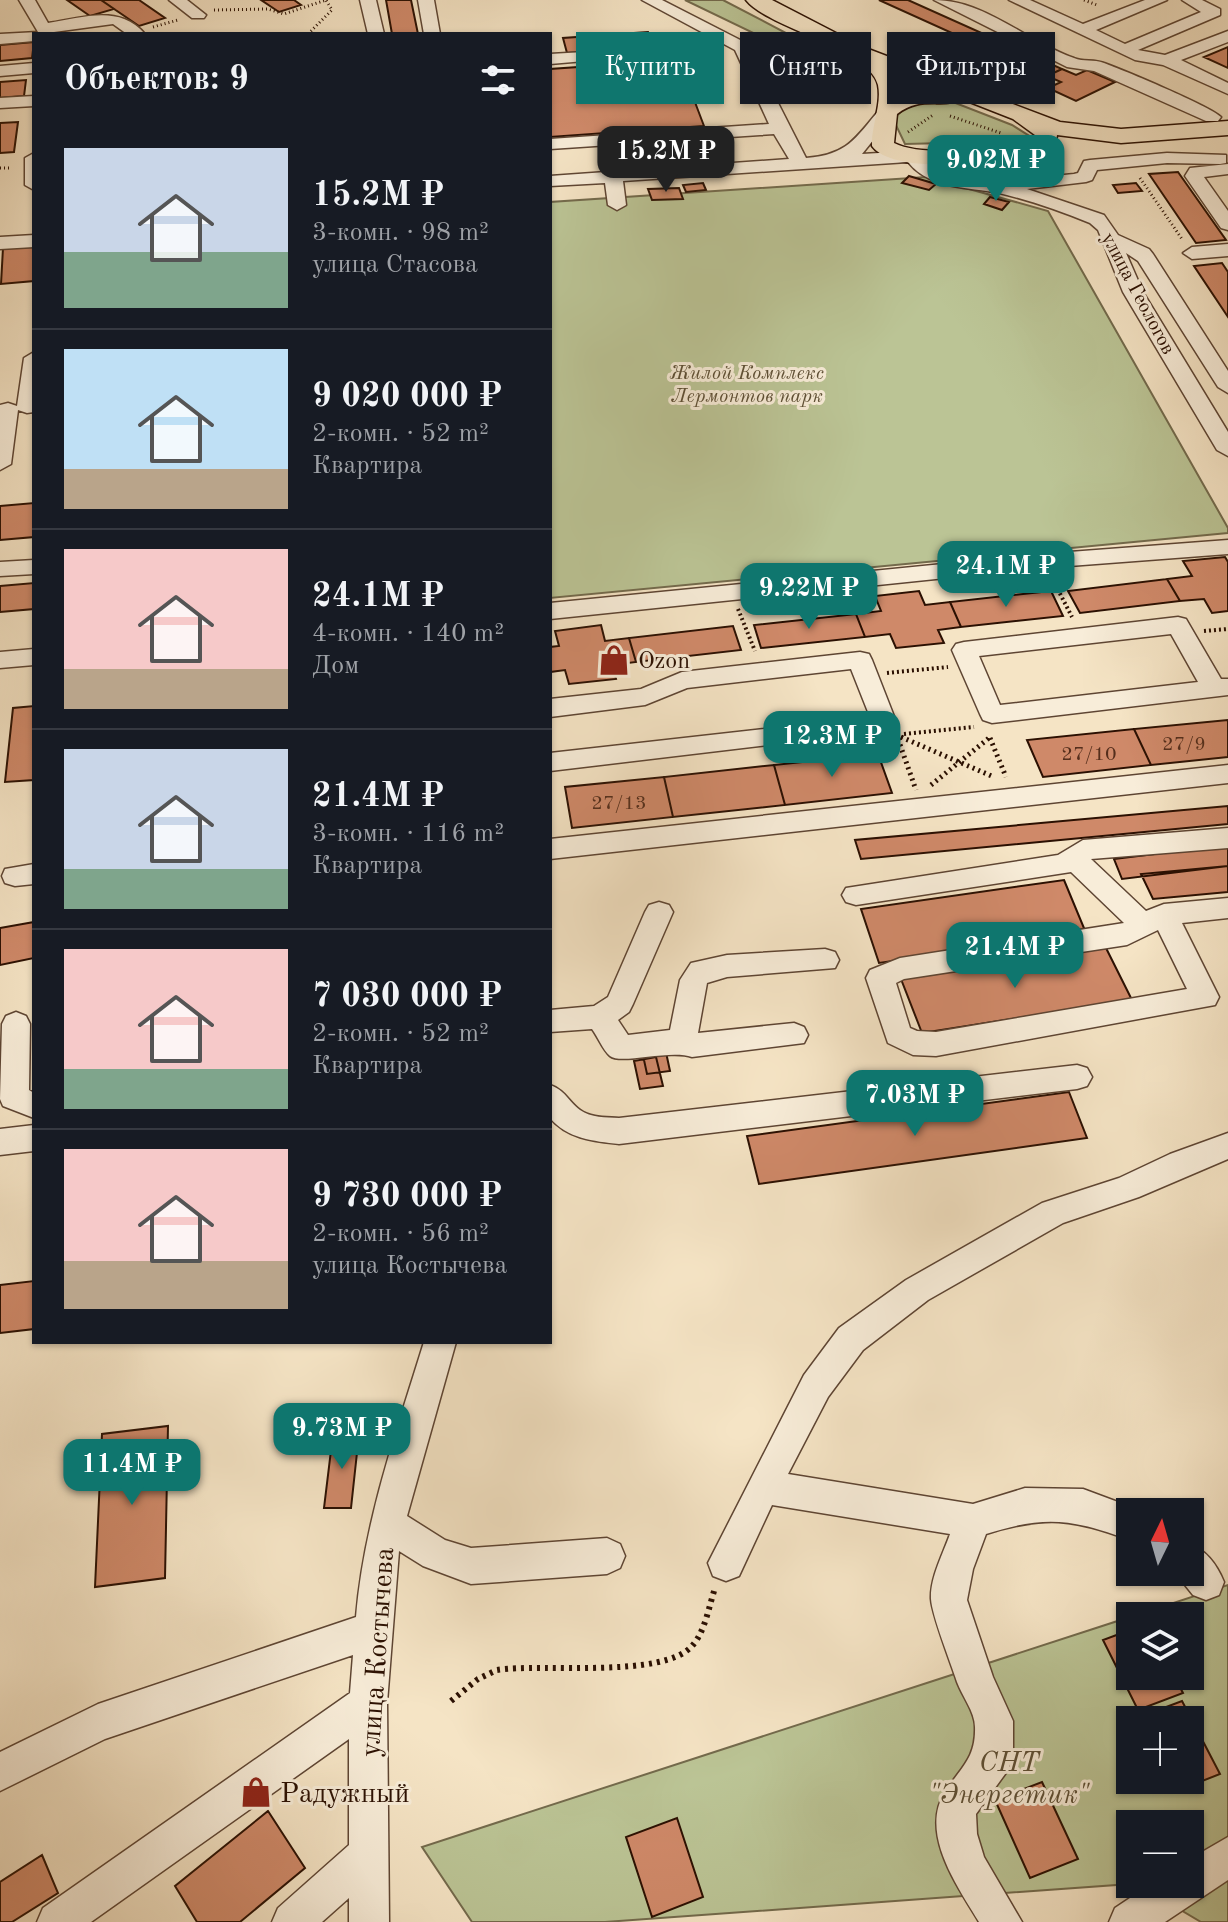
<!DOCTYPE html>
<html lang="ru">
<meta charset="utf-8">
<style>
body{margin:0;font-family:"Old Standard TT",serif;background:#20242c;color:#f1f3f6;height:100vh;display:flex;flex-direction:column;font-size:30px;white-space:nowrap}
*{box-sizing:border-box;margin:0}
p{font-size:26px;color:#9ea1a6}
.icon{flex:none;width:44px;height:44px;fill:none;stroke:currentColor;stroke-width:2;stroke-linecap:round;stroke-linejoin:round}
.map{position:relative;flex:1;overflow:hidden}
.panel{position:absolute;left:32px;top:32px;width:520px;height:1312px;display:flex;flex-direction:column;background:#171b24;border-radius:0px;box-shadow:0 2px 6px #0004}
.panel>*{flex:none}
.top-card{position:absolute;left:576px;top:32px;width:532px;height:72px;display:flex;gap:16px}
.needle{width:52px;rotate:5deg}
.buttons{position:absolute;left:1116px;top:1498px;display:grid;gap:16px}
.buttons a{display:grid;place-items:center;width:88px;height:88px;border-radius:0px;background:#171b24;box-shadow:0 2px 6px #0004;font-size:40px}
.price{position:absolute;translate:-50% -68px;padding:0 18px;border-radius:16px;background:#0f766e;color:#fff;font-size:26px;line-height:52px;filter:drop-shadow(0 2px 4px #0008)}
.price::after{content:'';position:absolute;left:50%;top:48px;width:24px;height:18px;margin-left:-12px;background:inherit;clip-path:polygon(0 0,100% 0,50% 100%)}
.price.selected{background:#222;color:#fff}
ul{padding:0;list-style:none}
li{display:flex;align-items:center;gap:24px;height:200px;padding:0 32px}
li+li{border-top:2px solid #363941}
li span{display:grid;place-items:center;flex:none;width:224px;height:160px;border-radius:0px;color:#555}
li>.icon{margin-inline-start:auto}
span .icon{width:96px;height:96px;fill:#fffc;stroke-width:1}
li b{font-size:34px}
h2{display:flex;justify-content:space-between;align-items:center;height:96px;padding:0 32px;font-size:34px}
.tag{padding:0 28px;border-radius:0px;background:#171b24;box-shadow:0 2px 6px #0004;font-size:28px;line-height:72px}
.tag.selected{background:#0f766e;color:#fff}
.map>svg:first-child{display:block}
</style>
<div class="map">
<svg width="1228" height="1922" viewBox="0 0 1228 1922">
<rect width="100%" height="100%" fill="#f5e4c5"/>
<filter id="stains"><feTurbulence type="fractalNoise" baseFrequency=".0025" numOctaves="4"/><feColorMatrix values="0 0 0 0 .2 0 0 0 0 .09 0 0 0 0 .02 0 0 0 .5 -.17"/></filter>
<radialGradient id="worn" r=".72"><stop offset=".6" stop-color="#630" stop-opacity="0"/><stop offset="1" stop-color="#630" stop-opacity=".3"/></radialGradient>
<path fill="#bbc495" stroke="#736a4c" stroke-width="2" fill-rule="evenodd" d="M685,0h38l63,33 4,6 -18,3z
M913,101l40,1 59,23 19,12 -8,4 -118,3 -12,-25z
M926,177l122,34 180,317v5l-678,65v-396z
M1228,1585v337h-27l-64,-38h53v-60h-60v60l-525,38h-133l-50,-75 708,-230v59h60v-60h-56zM1130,1720h60v60h-60z"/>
<path fill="#cf8969" stroke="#2b1002" stroke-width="2" d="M67,0h34l13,9 -24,7z
M101,0h38l26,18 -26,8z
M261,0h33l7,5 -22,7z
M386,0h25l7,34h-26z
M879,0h29l154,69 -15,7z
M648,32l5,15 -28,2 -5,-15z
M620,34l5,15 -58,4 -4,-15z
M34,42l-2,16 -32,3v-16z
M1228,47v21l-24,-11z
M679,60l25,66 -154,11v-68z
M1062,69l14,6 11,-5 28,12 -39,19 -28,-13 13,-6 -14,-6z
M26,80l-2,16 -24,2v-16z
M18,122l-4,30 -14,1v-30z
M1178,172l48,68 -30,3 -47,-69z
M909,176l27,8 -7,6 -27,-7z
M703,183l3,7 -20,2 -3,-7z
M1136,183l6,8 -24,2 -5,-8z
M679,188l4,11 -31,1 -4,-11z
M990,197l19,5 -7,8 -18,-6z
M34,245v36l-33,3 2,-36z
M1222,263l6,9v45l-34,-51z
M34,503v34l-34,3v-34z
M1225,557l3,5v49l-16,2 -8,-14 -24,2 -13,-22 25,-3 -9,-15z
M1167,579l13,22 -100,12 -12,-22z
M34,583v26l-34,3v-26z
M919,591l6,14 25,-3 11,25 -23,3 6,13 -48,5 -6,-14 -25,3 -9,-23 25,-3 -6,-15z
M1051,591l12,25 -102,11 -11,-25z
M856,614l9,23 -104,11 -7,-23z
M601,625l4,16 24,-3 7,24 -24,3 4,14 -47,5 -4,-14 -15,2v-25l9,-1 -4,-15z
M733,626l8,24 -105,12 -7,-24z
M34,706v74l-29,2 8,-74z
M1228,720v37l-77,8 -17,-36z
M1134,729l17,36 -108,12 -16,-37z
M878,754l14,39 -107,12 -11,-40z
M774,765l11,40 -112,12 -9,-40z
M664,777l9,40 -101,11 -7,-41z
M1228,806v18l-367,35 -6,-19z
M1228,845v21l-106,13 -8,-20z
M1228,866v26l-75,7 -12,-25z
M1064,880l22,53 -207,30 -18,-54z
M34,922v36l-34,7v-37z
M1106,948l26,52 -210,33 -21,-54z
M664,1043l6,28 -23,3 -6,-28z
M656,1057l7,29 -23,3 -6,-28z
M1069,1092l18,46 -328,46 -12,-48z
M34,1281v48l-34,4v-48z
M168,1426l-3,152 -70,9 7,-153z
M333,1434h26l-8,74h-27z
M1130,1630v46h44l9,17 -45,17 -35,-70z
M1182,1701l38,73 -46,18 -6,-12h22v-60l-53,-2z
M1042,1782l36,77 -48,19 -35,-78z
M268,1811l37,57 -65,54h-43l-22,-36z
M677,1818l26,79 -51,20 -26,-80z
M42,1855l16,38 -46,29h-12v-40z"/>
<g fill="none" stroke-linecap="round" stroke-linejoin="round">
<defs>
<path id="minor" d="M19,0h16l13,23c35,-5 71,-19 97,11h-18l-14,-10 -59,8 1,2h-21v7l-34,3v-10l38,-2z
M169,0h18l19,15 -2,3h-12z
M360,0h16l8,34h-16z
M418,0h16l6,34h-16z
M642,0h20l86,44 58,114c41,-3 49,-19 74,-49l6,-1 9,5 -33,41 51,-3 34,21 48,10 79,-8 4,-1 6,-12 6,-1 77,-7 59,2v8l-6,1 -53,-1 -70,7 -5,10 -6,2 -59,7 77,26 14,20 31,14 4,5 75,117v22l-10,-6 -80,-126 -12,-8 17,39 85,140v24l-11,-6 -94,-158 -25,-62 -8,-7c-27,-11 -55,-21 -83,-28 -32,-9 -75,-3 -99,-33l-285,19 3,24 -9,5 -9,-5 -3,-22 -55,3v-10l239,-17 -15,-25 -224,15v-10l219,-15 -34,-74z
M934,0c51,0 92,41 140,58 9,4 20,1 30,5 19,7 106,43 117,54l-3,4h-12l-112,-50 -27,-4z
M1009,0h21l53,24 62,-24h22l-71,30 29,14 76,-32 -19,-12h20l18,9v6l-82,35 27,5 63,-24v11l-47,18 47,23v11l-65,-29 -28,-5z
M602,51l8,5 -2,3 -58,5v-10z
M34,63v10l-34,3v-10z
M34,96v10l-34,2v-10z
M34,153v37l-9,-5v-27z
M1228,164v10l-24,3 24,34v19l-7,-2 -36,-52 5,-8z
M34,235v12l-34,2v-12z
M1228,244v12l-36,3 -9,-6 9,-6z
M34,352v60l-7,1 -9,-3 -7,54 -11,6v-65l8,-2 9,3 7,-48z
M1228,540v14l-185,14 -493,51v-16l493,-49z
M34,560v14l-34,2v-14z
M1178,617l8,2 35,60h7v16l-236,28 -9,-3 -3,-6 -28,-64 4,-6 8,-2zM1171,634l27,48 -198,23 -21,-49z
M34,649v16l-34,3v-16z
M860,652l9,2 3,6 25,64 -3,6 -344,41v-18l320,-36 -19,-48 -164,19 -42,17 -95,12v-18l91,-10 41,-17z
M1228,765v18l-678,76v-20z
M1228,828v20l-137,11 55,52 18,-7 64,-6v20l-46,5 37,74 -4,8 -279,51 -23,-1 -25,-12 -22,-65 4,-8 30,-12 224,-35 -53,-51 -215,33 -10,-3 -4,-7 4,-7 212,-33 25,-15zM1158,930l29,59 -251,43 -19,-1 -7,-3 -14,-45 8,-4 223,-34z
M34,864v20l-19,2 -10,-3 -3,-7 3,-7z
M659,902l10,3 4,7 -40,92 -4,8 -11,8 10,15 42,-5 10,-50 11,-17 36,-8 98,-6 10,3 4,8 -4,8 -108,9 -20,6 -9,50 96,-10 10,4 4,8 -4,8 -112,14c-22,-8 -71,8 -82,-1 -7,-6 -12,-19 -18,-27l-42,3v-22l44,-4 14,-9 37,-85 4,-7z
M16,1012l10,4 4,8 -1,66 5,3v25l-31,-12 -3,-7 2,-75 4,-8z
M1077,1065l10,3 5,9 -5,9 -10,3 -458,55c-26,-3 -51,-5 -69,-26v-33c15,5 18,16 30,25 11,8 26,7 39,8z
M34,1125v26l-34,4v-26z
M1228,1133v26l-89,38 -76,26 -135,77 -65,50 -35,47 -40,77 185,30 52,-16 58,1 59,22 -12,1v28c-58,-21 -84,-25 -144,-6l-13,35 -6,31 26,77 20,44v35l-5,14 -32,44 1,20 7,23 38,65h-43c-21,-35 -60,-89 -34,-130 16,-25 31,-34 30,-65 0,-15 -13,-31 -18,-45 -6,-19 -25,-66 -26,-83 -1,-21 12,-45 19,-65l-178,-29 -33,71 -13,5 -13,-5 -5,-13 96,-188 35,-47 67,-48 136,-77 77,-25 51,-24z
M424,1342h32l-49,174 38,24 26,8 136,-10 13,6 5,12 -5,12 -13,6 -136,10 -48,-18 -24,-15 -12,152 2,219h-40v-24l-27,24h-50l6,-14 71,-63v-106l-258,183h-54l6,-14 307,-215 3,-38 -248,84 -105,52v-39l98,-48 258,-87c8,-95 40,-184 68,-275z
M1190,1544c17,7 27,21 34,38l-5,13 -13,5 -13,-5 -16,-20 -1,-3h14z
M1228,1837v43l-63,42h-56l6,-14 36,-24h39v-25z"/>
<path id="major" d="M746,0h26l91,47 197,75 61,7 107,-8v14l-107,8 -64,-8 -2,13c-35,12 -159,31 -183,-2 -1,-20 10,-41 6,-61 -8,-36 -110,-57 -132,-85zM894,73l39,15 -33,6zM962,99l51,20 22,16v4c-32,10 -111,19 -141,4l3,-29c25,-19 42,-5 65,-15z"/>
</defs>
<use href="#minor" stroke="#5e4533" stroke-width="3"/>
<use href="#major" stroke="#2b1002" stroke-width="3"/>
<path stroke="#2b1002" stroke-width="3" stroke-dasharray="1 3" stroke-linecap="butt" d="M1084,0l13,5
M214,10l54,-1 16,5 42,-14
M153,27l25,-7
M308,34l24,-24 -6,-10
M950,116l51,17
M908,132l25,-17
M0,168h11
M1140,178l42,61"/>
<path stroke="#2b1002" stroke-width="4" stroke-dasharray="2 3" stroke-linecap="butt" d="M1053,580l19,37
M738,609l17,42
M1204,631l24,-2
M887,673l61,-6
M904,734l70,-7
M901,737l4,2"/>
<path stroke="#2b1002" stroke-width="5" stroke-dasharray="2 4" stroke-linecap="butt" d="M901,737l93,40
M990,738l16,39
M898,739l18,51
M931,785l58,-47"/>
<path stroke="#2b1002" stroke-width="6" stroke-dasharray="3 5" stroke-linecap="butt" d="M451,1701l27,-22 19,-9c46,-7 165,9 195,-24 13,-14 17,-40 23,-58"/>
<use href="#minor" fill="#f8edd9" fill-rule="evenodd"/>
<use href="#major" fill="#f5e4c5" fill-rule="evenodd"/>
</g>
<defs>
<symbol id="shop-bare" viewBox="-9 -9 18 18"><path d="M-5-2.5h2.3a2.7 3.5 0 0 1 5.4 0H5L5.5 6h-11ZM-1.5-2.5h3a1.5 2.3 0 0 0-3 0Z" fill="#8f2418" stroke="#f8edd9" stroke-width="2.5" paint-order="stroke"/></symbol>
</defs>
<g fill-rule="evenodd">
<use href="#shop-bare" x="592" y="638" width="44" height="44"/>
<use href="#shop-bare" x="234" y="1770" width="44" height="44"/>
</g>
<g text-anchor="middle" stroke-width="6" stroke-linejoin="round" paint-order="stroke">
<g font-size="20" fill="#2b1002" stroke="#f8edd9">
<text transform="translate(1139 293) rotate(62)" y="7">улица Геологов</text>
</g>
<g font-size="20" font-style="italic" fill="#5d4f35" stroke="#f8edd9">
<text x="747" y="379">Жилой Комплекс<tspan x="747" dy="23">Лермонтов парк</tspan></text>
</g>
<g font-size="20" fill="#542e1c">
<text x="1184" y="750">27/9</text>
<text x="1089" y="760">27/10</text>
<text x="619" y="809">27/13</text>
</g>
<g font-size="24" fill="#2b1002" stroke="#f8edd9" text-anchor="start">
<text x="638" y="668">Ozon</text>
</g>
<g font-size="28" fill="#2b1002" stroke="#f8edd9">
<text transform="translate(376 1652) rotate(-86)" y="10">улица Костычева</text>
</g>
<g font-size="28" font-style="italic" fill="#5d4f35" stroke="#f8edd9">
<text x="1009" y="1771">СНТ<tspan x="1009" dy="32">"Энергетик"</tspan></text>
</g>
<g font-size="28" fill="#2b1002" stroke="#f8edd9" text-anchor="start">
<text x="280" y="1802">Радужный</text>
</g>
</g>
<rect width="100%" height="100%" filter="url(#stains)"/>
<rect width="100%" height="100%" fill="url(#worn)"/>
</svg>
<div class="buttons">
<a><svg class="needle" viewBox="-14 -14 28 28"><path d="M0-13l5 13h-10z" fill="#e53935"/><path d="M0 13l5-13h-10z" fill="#9ea1a6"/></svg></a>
<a><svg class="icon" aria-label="layers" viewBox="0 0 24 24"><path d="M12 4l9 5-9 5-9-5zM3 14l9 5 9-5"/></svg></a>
<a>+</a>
<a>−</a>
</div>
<b class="price selected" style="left:666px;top:194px">15.2M ₽</b>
<b class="price" style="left:996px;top:203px">9.02M ₽</b>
<b class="price" style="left:1006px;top:609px">24.1M ₽</b>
<b class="price" style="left:809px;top:631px">9.22M ₽</b>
<b class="price" style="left:832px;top:779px">12.3M ₽</b>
<b class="price" style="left:1015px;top:990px">21.4M ₽</b>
<b class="price" style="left:915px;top:1138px">7.03M ₽</b>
<b class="price" style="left:342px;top:1471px">9.73M ₽</b>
<b class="price" style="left:132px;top:1507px">11.4M ₽</b>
<div class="top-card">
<a class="tag selected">Купить</a>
<a class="tag">Снять</a>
<a class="tag">Фильтры</a>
</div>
<section class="panel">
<h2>Объектов: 9<svg class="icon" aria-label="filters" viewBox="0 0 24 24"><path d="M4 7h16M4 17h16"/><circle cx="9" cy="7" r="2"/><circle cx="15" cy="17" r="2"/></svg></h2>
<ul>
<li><span style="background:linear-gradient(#c9d6e8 65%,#7fa58c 0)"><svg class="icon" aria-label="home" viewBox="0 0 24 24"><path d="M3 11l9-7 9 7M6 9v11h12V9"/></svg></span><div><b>15.2M ₽</b><p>3-комн. · 98 m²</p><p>улица Стасова</p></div></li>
<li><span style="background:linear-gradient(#bfe0f5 75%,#b9a48a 0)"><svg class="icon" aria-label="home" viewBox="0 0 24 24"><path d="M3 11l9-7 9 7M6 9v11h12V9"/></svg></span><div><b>9 020 000 ₽</b><p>2-комн. · 52 m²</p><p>Квартира</p></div></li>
<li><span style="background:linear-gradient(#f6c9c9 75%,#b9a48a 0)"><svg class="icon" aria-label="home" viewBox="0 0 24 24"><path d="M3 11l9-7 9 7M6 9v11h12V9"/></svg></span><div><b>24.1M ₽</b><p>4-комн. · 140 m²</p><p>Дом</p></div></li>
<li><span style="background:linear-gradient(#c9d6e8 75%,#7fa58c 0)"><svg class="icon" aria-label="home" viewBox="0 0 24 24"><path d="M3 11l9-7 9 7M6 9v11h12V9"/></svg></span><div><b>21.4M ₽</b><p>3-комн. · 116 m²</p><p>Квартира</p></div></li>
<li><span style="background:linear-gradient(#f6c9c9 75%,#7fa58c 0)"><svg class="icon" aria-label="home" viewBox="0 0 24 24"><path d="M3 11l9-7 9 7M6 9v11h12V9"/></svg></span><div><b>7 030 000 ₽</b><p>2-комн. · 52 m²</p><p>Квартира</p></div></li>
<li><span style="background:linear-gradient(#f6c9c9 70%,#b9a48a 0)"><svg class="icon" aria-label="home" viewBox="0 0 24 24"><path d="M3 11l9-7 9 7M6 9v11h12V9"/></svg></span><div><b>9 730 000 ₽</b><p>2-комн. · 56 m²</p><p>улица Костычева</p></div></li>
</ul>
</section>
</div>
